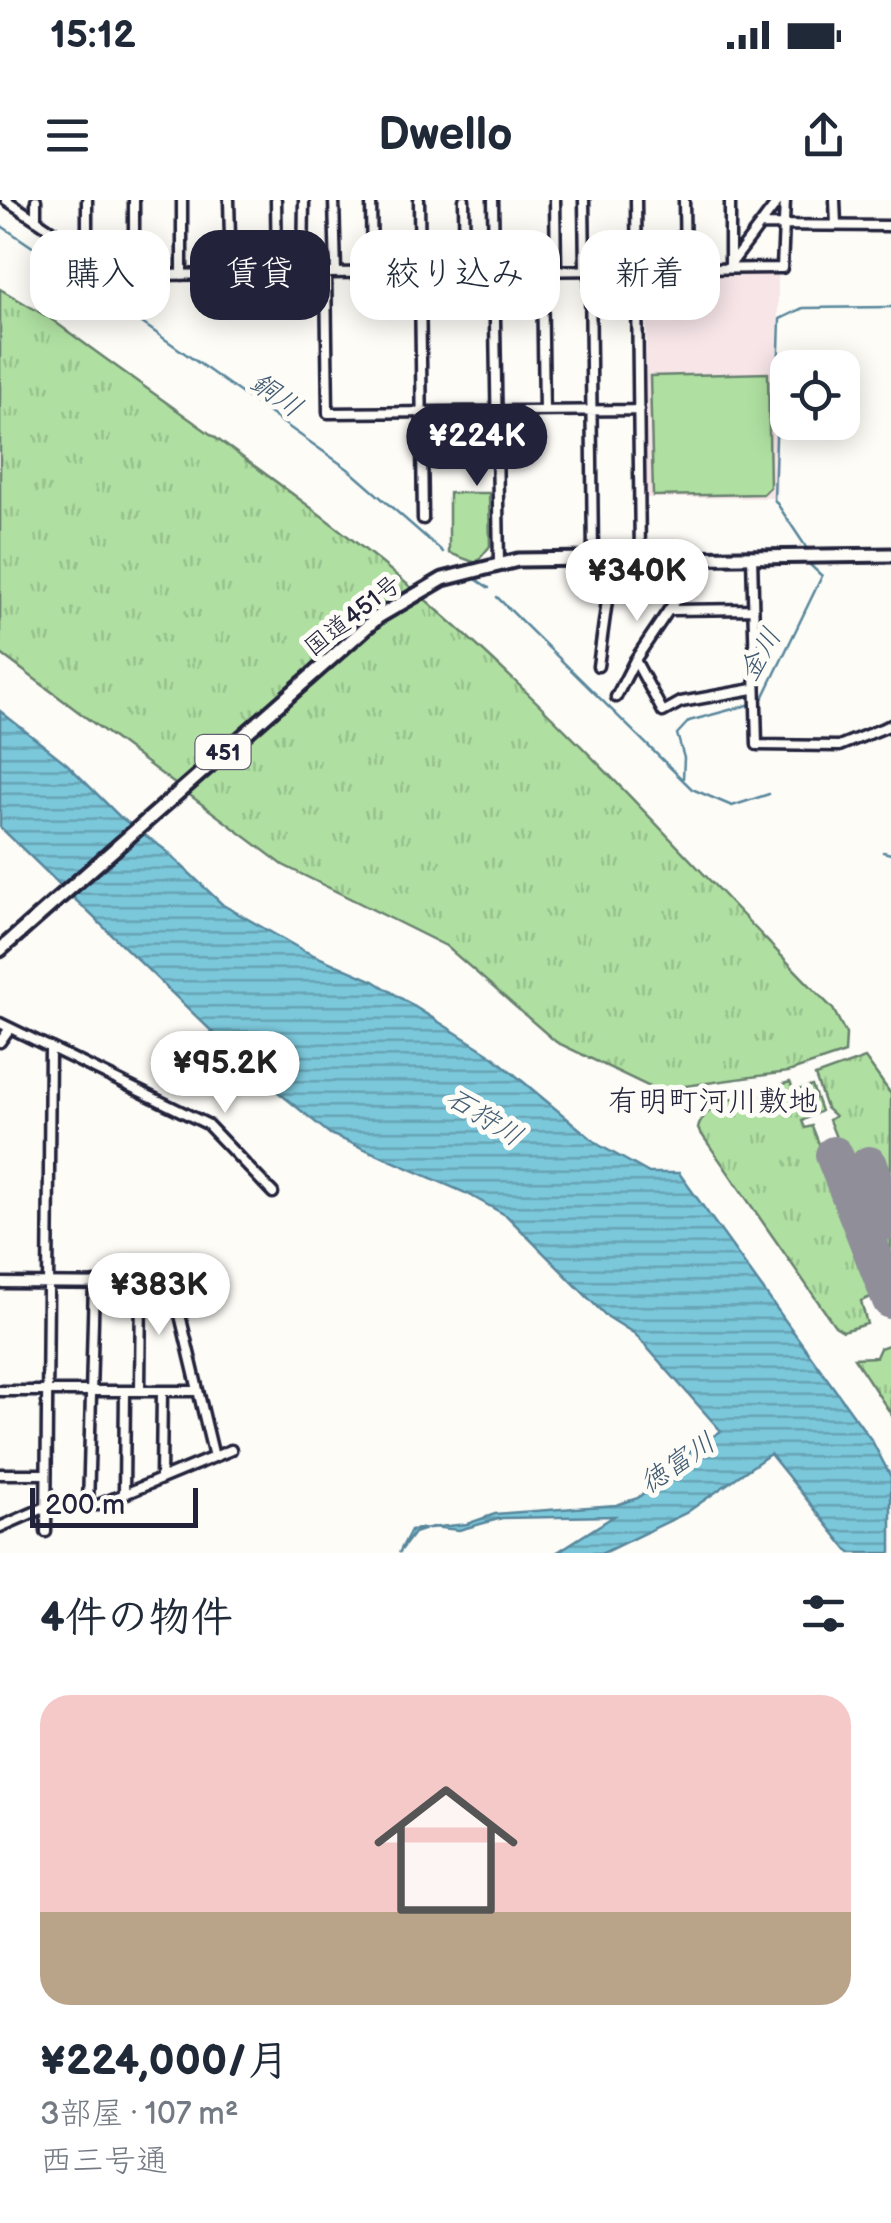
<!DOCTYPE html>
<html lang="ja">
<meta charset="utf-8">
<style>
body{margin:0;font-family:"Balsamiq Sans","Klee One",sans-serif;background:#f6f6f7;color:#1f2937;height:100vh;display:flex;flex-direction:column;font-size:38px;white-space:nowrap}
*{box-sizing:border-box;margin:0}
p{font-size:32px;color:#747a83}
.icon{flex:none;width:55px;height:55px;fill:none;stroke:currentColor;stroke-width:2;stroke-linecap:round;stroke-linejoin:round}
.map{position:relative;height:1353px;overflow:hidden}
.drawer{display:flex;flex-direction:column;background:#fff;flex:1}
.drawer>*{flex:none}
.hud{position:absolute;left:30px;top:30px;width:832px;height:90px;display:flex;gap:20px}
.buttons{position:absolute;left:770px;top:150px;display:grid;gap:20px}
.buttons a{display:grid;place-items:center;width:90px;height:90px;border-radius:20px;background:#fff;box-shadow:0 5px 25px #0003;font-size:50px}
.scale{position:absolute;left:30px;bottom:25px;width:168px;box-sizing:border-box;padding-left:10px;border:5px solid #22223b;border-top:0;font-size:28px;line-height:35px;white-space:nowrap;color:#22223b;-webkit-text-stroke:8px #fdfcf7;paint-order:stroke}
.price{position:absolute;translate:-50% -85px;padding:0 22px;border-radius:35px;background:#fff;color:#222;font-size:32px;line-height:65px;filter:drop-shadow(0 2px 5px #0008)}
.price::after{content:'';position:absolute;left:50%;top:60px;width:30px;height:22px;margin-left:-15px;background:inherit;clip-path:polygon(0 0,100% 0,50% 100%)}
.price.on{background:#22223b;color:#fff}
ul{padding:0;list-style:none}
li{display:grid;align-content:center;gap:20px;height:530px;padding:0 40px}
li+li{border-top:2px solid #e0e1e3}
li span{display:grid;place-items:center;height:310px;border-radius:30px;color:#555}
li>.icon{margin-inline-start:auto}
span .icon{width:180px;height:180px;fill:#fffc;stroke-width:1}
li b{font-size:42px}
h2{display:flex;justify-content:space-between;align-items:center;height:120px;padding:0 40px;font-size:42px}
.pill{padding:0 35px;border-radius:30px;background:#fff;box-shadow:0 5px 25px #0003;font-size:35px;line-height:90px}
.pill.on{background:#22223b;color:#fff}
.status{display:flex;justify-content:space-between;align-items:center;height:70px;padding:0 50px;background:#fff;direction:ltr}
.status svg{height:28px;fill:currentColor}
header{display:flex;justify-content:space-between;align-items:center;height:130px;padding:0 40px;background:#fff;font-size:45px;font-weight:700}
.map>svg:first-child{display:block}
</style>
<div class="status"><b>15:12</b><svg viewBox="0 0 49 12"><path d="M0 12V9h3v3zM5 12V6h3v6zM10 12V3h3v9zM15 12V0h3v12zM26 1h20v11H26zM47 4h2v5h-2z"/></svg></div>
<header><svg class="icon" aria-label="menu" viewBox="0 0 24 24"><path d="M4 6h16M4 12h16M4 18h16"/></svg>Dwello<svg class="icon" aria-label="share" viewBox="0 0 24 24"><path d="M12 15V3M7 8l5-5 5 5M5 13v7h14v-7"/></svg></header>
<div class="map">
<svg width="891" height="1353" viewBox="0 0 891 1353">
<defs>
<pattern id="grass-tufts" width="24" height="20" patternUnits="userSpaceOnUse" patternTransform="scale(2.5)"><rect width="24" height="20" fill="#afe0a1"/><path d="M3 7l-1-3M5 7V3M7 7l1-3M15 17l-1-3M17 17v-4M19 17l1-3" fill="none" stroke="#96c08c"/></pattern>
<pattern id="water-rules" width="6" height="5" patternUnits="userSpaceOnUse" patternTransform="scale(2.5)"><rect width="6" height="5" fill="#7cc8db"/><path d="M0 2.5h6" fill="none" stroke="#65a2b3"/></pattern>
</defs>
<rect width="100%" height="100%" fill="#fdfcf7"/>
<filter id="ink" filterUnits="userSpaceOnUse"><feTurbulence type="fractalNoise" baseFrequency=".01" numOctaves="2"/><feDisplacementMap in="SourceGraphic" scale="20" xChannelSelector="R" yChannelSelector="G"/><feConvolveMatrix kernelMatrix="1 2 1 2 8 2 1 2 1" color-interpolation-filters="sRGB"/></filter>
<g filter="url(#ink)">
<path fill="#f7e5e8" d="M647,74l131,1 -1,223h-132z"/>
<path fill="url(#grass-tufts)" stroke="#68816e" stroke-width="2.5" d="M0,89l51,30c131,97 270,188 393,297 138,121 260,262 389,393l13,25 -1,19 -57,19 -132,18 -100,-48 -110,-96 -163,-81 -283,-212z
M865,858l26,36v182l-62,-156 6,-4 -9,-8 -11,-32z
M790,882l4,9 18,-5 9,25 -19,10 3,7 7,-2 66,168 -17,7 6,23 -24,7 -8,-5 -137,-197c6,-31 65,-38 92,-47z
M828,943l8,3 55,143 -11,4 -56,-142z
M891,1144v70l-37,-56 22,-1 4,-9z"/>
<path fill="#afe0a1" stroke="#68816e" stroke-width="2.5" d="M768,173l2,114 -7,7 -110,2 -3,-120z
M449,293h40l1,53 -14,17 -27,-10z"/>
<path fill="url(#water-rules)" stroke="#58869b" stroke-width="2.5" d="M0,511l67,53 52,52 45,33 59,56 81,46 70,30 117,74 108,90 50,28h30l193,268 19,36v76h-41l-80,-99 -84,59 -83,40h-47l58,-37 -112,2 -43,12 -27,-3 -18,6 -15,20 12,-23 56,-6 28,-10 121,-9 22,-7 45,-42 38,-25 -86,-97 -30,-19 -98,-99 -39,-22 -138,-60 -73,-59 -257,-248z"/>
<g fill="none" stroke-linecap="round" stroke-linejoin="round">
<path stroke="#58869b" stroke-width="2.5" d="M0,25l68,46
M80,79l268,190 95,83
M806,347l-32,-48 6,-180 23,-11 88,-1
M477,380l12,8
M497,397l195,192 40,17 37,-12
M683,578l1,-20 -7,-24 12,-13 70,-19 5,-6 58,-120 -13,-12
M883,652l8,2"/>
<path stroke="#908f99" stroke-width="38" d="M834,955l57,145
M869,965l22,56"/>
<defs>
<path id="minor" d="M6,0l103,68 37,7 636,-7 3,-68
M36,0v20
M87,0v54
M134,0v75
M182,0v75
M229,0l2,74
M276,0l1,74
M334,0l2,73
M371,0l1,73
M419,0l4,319
M464,0l1,72
M493,0l6,363
M555,0l1,71
M584,0l1,70
M636,0l4,357
M684,0l1,70
M835,0l1,25
M760,25l131,1
M730,65l49,-65
M730,65v-65
M590,70l3,288
M542,71l2,140
M303,73l1,-73
M326,73l2,140 311,-3
M752,356l5,189 82,1 52,-21
M670,410l83,-1
M635,460l28,52 18,-10 72,-13
M598,466l15,-109
M616,497l19,-37 62,-92 1,-11
M0,823l207,101 66,69
M0,842l10,-14
M0,1083l141,1 35,14 38,159
M0,1191h198
M140,1191l1,-107
M0,1274h46
M161,1279l1,-88
M124,1294l1,-103
M88,1307l6,-224
M0,1327l46,-20 52,-2 133,-55
M46,1332l4,-485"/>
<path id="highway" d="M0,750l378,-333 65,-38 75,-19 373,-5"/>
</defs>
<use href="#minor" stroke="#22223b" stroke-width="15"/>
<use href="#highway" stroke="#22223b" stroke-width="19"/>
<use href="#minor" stroke="#fdfcf7" stroke-width="8"/>
<use href="#highway" stroke="#fdfcf7" stroke-width="11"/>
</g>
</g>
<g text-anchor="middle" stroke-width="10" stroke-linejoin="round" paint-order="stroke">
<rect fill="#fdfcf7" stroke="#646373" stroke-width="2.5" x="195.5" y="535" width="55" height="34" rx="8"/>
<g font-size="22" font-weight="bold" fill="#22223b">
<text x="223" y="560">451</text>
</g>
<g font-size="25" fill="#22223b" stroke="#fdfcf7">
<text transform="translate(352 415) rotate(-38)" y="9">国道451号</text>
</g>
<g font-size="28" font-style="italic" fill="#425c73" stroke="#fdfcf7">
<text transform="translate(277 194) rotate(35)" y="10">銅川</text>
<text transform="translate(759 454) rotate(-60)" y="10">金川</text>
<text transform="translate(485 916) rotate(32)" y="10">石狩川</text>
<text transform="translate(677 1262) rotate(-34)" y="10">徳富川</text>
</g>
<g font-size="30" fill="#22223b" stroke="#fdfcf7">
<text x="713" y="911">有明町河川敷地</text>
</g>
</g>
</svg>
<div class="buttons">
<a><svg class="icon" aria-label="locate" viewBox="0 0 24 24"><circle cx="12" cy="12" r="6"/><path d="M12 2v4M12 18v4M2 12h4M18 12h4"/></svg></a>
</div>
<div class="scale">200 m</div>
<b class="price on" style="left:477px;top:289px">¥224K</b>
<b class="price" style="left:637px;top:424px">¥340K</b>
<b class="price" style="left:225px;top:916px">¥95.2K</b>
<b class="price" style="left:159px;top:1138px">¥383K</b>
<div class="hud">
<a class="pill">購入</a>
<a class="pill on">賃貸</a>
<a class="pill">絞り込み</a>
<a class="pill">新着</a>
</div>
</div>
<section class="drawer">
<h2>4件の物件<svg class="icon" aria-label="filters" viewBox="0 0 24 24"><path d="M4 7h16M4 17h16"/><circle cx="9" cy="7" r="2"/><circle cx="15" cy="17" r="2"/></svg></h2>
<ul>
<li><span style="background:linear-gradient(#f6c9c9 70%,#b9a48a 0)"><svg class="icon" aria-label="home" viewBox="0 0 24 24"><path d="M3 11l9-7 9 7M6 9v11h12V9"/></svg></span><div><b>¥224,000/月</b><p>3部屋 · 107 m²</p><p>西三号通</p></div></li>
</ul>
</section>
